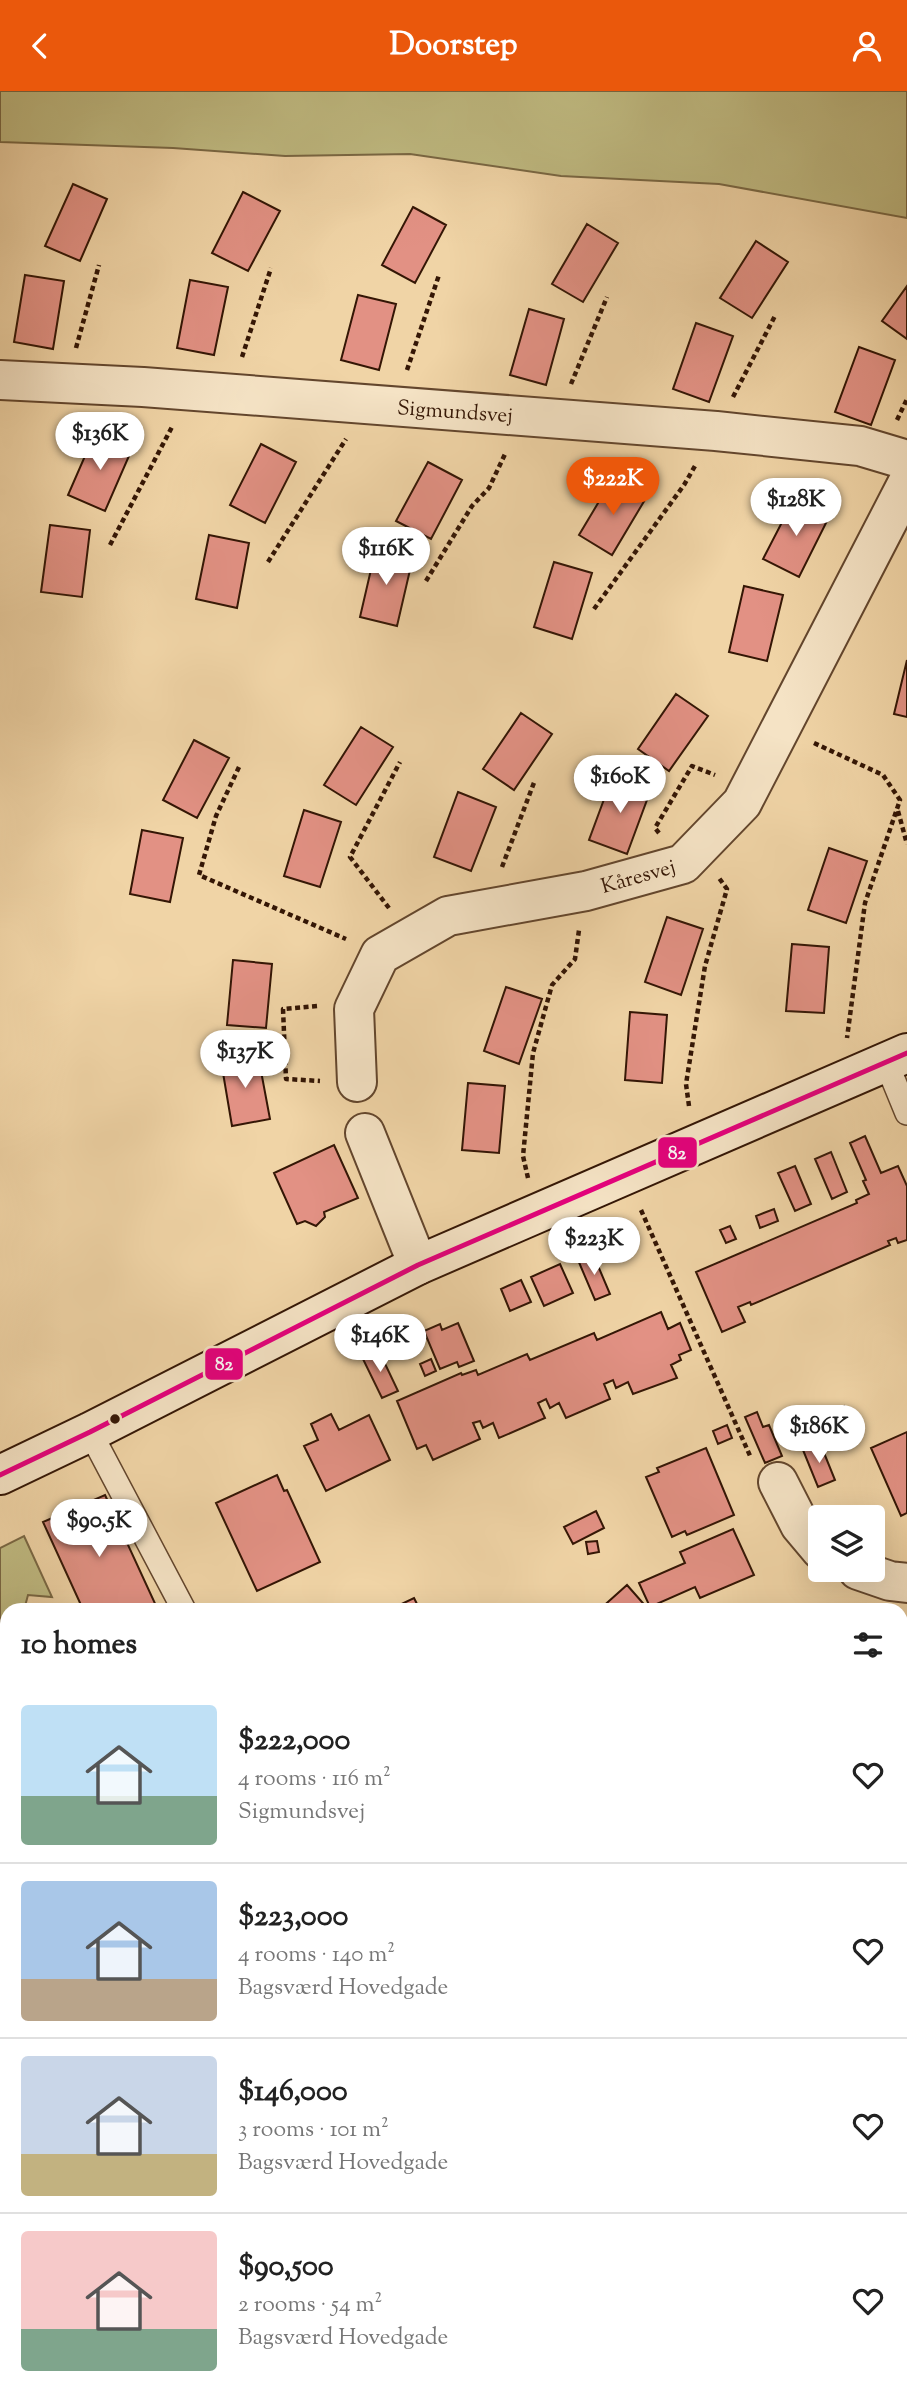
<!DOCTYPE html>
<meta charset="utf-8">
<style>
body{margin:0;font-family:"Sorts Mill Goudy",serif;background:#f6f6f6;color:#222;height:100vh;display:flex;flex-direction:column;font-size:26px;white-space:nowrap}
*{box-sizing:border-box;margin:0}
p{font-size:23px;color:#767676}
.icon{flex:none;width:38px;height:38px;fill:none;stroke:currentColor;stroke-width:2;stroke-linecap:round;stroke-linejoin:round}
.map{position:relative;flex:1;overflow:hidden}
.drawer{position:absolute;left:0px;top:1512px;width:908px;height:798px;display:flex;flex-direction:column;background:#fff;border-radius:21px 21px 0 0;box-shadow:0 7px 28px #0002}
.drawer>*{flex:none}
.fabs{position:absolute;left:808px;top:1414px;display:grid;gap:14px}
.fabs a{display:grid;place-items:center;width:77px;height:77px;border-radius:7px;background:#fff;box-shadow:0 7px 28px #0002;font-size:35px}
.price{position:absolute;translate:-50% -60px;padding:0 16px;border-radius:24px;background:#fff;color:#222;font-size:23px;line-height:46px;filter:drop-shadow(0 2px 4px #0008)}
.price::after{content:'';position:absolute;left:50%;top:42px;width:21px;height:16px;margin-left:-10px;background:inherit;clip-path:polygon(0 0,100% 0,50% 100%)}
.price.selected{background:#ea580c;color:#fff}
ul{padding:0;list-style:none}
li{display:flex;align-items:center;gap:21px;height:175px;padding:0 21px}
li+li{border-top:2px solid #e0e0e0}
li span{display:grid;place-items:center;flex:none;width:196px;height:140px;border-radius:7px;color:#555}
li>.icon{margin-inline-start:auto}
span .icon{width:84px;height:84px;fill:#fffc;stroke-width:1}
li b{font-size:30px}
h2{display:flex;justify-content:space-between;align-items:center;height:84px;padding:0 21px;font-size:30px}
header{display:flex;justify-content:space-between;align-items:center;height:91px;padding:0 21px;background:#ea580c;color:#fff;font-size:32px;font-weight:800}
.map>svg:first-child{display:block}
</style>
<header><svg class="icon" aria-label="back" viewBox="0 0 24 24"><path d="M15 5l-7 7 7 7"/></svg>Doorstep<svg class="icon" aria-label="person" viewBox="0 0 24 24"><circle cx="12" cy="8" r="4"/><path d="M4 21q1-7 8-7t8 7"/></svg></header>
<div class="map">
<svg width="907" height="2310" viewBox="0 0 907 2310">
<rect width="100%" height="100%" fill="#f0d4a6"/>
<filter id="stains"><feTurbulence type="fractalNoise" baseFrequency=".00286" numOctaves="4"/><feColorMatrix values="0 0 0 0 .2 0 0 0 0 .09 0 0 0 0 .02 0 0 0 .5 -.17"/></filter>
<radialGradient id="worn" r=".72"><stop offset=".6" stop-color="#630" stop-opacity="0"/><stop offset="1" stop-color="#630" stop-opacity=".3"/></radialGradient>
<path fill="#c0bb82" stroke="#7a6844" stroke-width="2" d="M0,0h907v127l-188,-34 -158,-8 -151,-22 -125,2 -112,-8 -173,-6z
M24,1445l28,61 -24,-2 -4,15h-17v87l-5,25h-2v-174z"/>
<path fill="#e29184" stroke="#341605" stroke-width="2" d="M73,93l34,15 -27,62 -35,-15z
M243,101l37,19 -32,60 -36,-18z
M413,116l33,18 -31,58 -33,-18z
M587,133l31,19 -35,59 -31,-18z
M756,150l32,21 -36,56 -32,-20z
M25,184l39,6 -11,68 -39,-7z
M190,189l38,7 -14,68 -37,-7z
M907,195v53l-25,-18z
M358,204l38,9 -17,66 -38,-10z
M529,218l35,10 -18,66 -36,-10z
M696,232l37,13 -24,66 -36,-13z
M859,256l36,13 -24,65 -36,-13z
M95,342l37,16 -27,62 -37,-16z
M261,353l35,18 -31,61 -35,-18z
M428,371l34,18 -31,59 -35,-18z
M613,387l33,20 -34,57 -33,-20z
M794,408l35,18 -30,60 -36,-18z
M50,434l40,5 -8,67 -41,-5z
M209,444l40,8 -12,65 -41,-9z
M376,457l37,9 -16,69 -37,-9z
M554,471l38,11 -20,66 -38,-12z
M744,495l39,9 -16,66 -38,-9z
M907,569v57l-13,-3z
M676,603l32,22 -39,55 -31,-22z
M521,622l31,21 -38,56 -31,-21z
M361,636l32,20 -37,58 -32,-20z
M194,649l35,18 -32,60 -34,-18z
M613,684l38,14 -24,65 -38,-14z
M458,701l38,15 -25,64 -37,-14z
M304,719l37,12 -21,65 -36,-11z
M142,739l41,8 -13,64 -40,-8z
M829,757l38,13 -21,62 -38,-13z
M667,826l36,12 -22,66 -36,-13z
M792,853l37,3 -5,66 -38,-2z
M233,869l39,4 -6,64 -39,-3z
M506,896l36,12 -23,65 -35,-13z
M630,921l37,3 -5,68 -37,-3z
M258,964l12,64 -38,7 -11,-65z
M468,992l37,3 -6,67 -37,-3z
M865,1045l16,37 17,-7 9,20v54l-9,3 -2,-5 -8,3 2,4 -139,60 -1,-3 -12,5 7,15 -23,10 -26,-60 161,-69 -1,-3 13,-6 -6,-13 3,-1 -16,-37z
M334,1054l24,53 -34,14 1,5 -9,9 -11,-5 -8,3 -23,-51z
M831,1061l16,40 -15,7 -17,-40z
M795,1075l16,38 -16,7 -17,-38z
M774,1118l4,12 -18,7 -4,-12z
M730,1135l6,13 -10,4 -6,-13z
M593,1163l17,40 -15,6 -17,-40z
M560,1173l13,29 -29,13 -13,-29z
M521,1189l10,22 -21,9 -9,-22z
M661,1221l7,17 12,-6 11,27 -12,5 2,5 -10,5 6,13 -44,16 -5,-12 -12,6 -3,-8 -9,4 6,15 -44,19 -7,-15 -9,5 -4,-9 -8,4 7,15 -46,20 -6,-15 -10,5 -3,-7 -7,2 7,16 -47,21 -7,-15 -9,4 -20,-48 64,-28 1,2 14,-5 2,5 49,-21 3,6 64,-27 3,7z
M458,1232l16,38 -15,6 -2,-5 -17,7 -16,-38 16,-7 2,6z
M378,1258l20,42 -16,7 -20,-41z
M431,1268l5,12 -11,5 -5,-12z
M844,1315l5,11 -15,7 -4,-11z
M757,1321l6,15 6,-2 13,31 -17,7 -20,-46z
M331,1323l8,16 30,-15 21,45 -64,31 -22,-45 14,-6 -7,-16z
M727,1334l5,13 -14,6 -5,-13z
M907,1341v81l-6,3 -30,-68z
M820,1352l15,37 -17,7 -15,-37z
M706,1357l28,67 -47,20 -2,-4 -13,6 -26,-60 13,-5 -2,-4z
M277,1384l7,16 3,-1 33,72 -63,29 -41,-88z
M105,1404l53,115h-84l7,-5 -38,-83z
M596,1420l8,17 -31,16 -9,-17z
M733,1438l21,46 -54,23 -5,-11 -45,20 -11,-24 46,-20 -5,-11z
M597,1450l2,11 -11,2 -2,-12z
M627,1494l22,25h-50z
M414,1507l6,12h-31z
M7,1702v73l-7,2v-72z
M901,1750l6,4v78l-6,-1z
M901,2032h6v44l-6,-1z
M901,2274l6,1v35h-15l2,-7h7z
M353,2303h40l-1,7h-40z
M452,2303h4l28,5v2h-33z
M488,2303h48l-1,7h-34l-14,-2z
M577,2303h91l-1,5 14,2h-105z
M707,2303h26l43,7h-72z
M790,2303h44l-1,7h-44z
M849,2303h18l-1,7h-18z"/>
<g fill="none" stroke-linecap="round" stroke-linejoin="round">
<defs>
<path id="lane" d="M886,971l21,51
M90,1341l94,178
M133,2310l1,-7"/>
<path id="street" d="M0,289l143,7 573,44 144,15 47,14
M357,991l-3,-73 26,-54 68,-39 138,-25 97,-27 59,-61 165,-319
M365,1042l53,132
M778,1391l22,43 21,25
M858,1479l32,11 17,2
M0,1811l7,-2
M901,1877l6,2
M0,2298l7,1
M35,2303l49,7"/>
<path id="secondary" d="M0,1384l90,-43 328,-167 489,-212"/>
</defs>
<use href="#lane" stroke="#63462d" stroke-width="26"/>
<use href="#street" stroke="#63462d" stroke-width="42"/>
<use href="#secondary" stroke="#341605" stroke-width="42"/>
<path stroke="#341605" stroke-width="4.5" stroke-dasharray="5 3.5" stroke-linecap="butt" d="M76,257l23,-83
M242,266l29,-89
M407,279l32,-95
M571,293l36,-87
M733,306l43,-83
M897,329l10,-21
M110,454l63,-120
M268,471l78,-123
M426,490l46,-75 17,-18 17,-36
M594,518l90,-124 11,-19
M814,652l69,32 17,25 -35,103 -18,135
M239,676l-23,49 -17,59 147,64
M898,720l9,33
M659,742l-4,-5 37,-62 23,9
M502,776l33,-87
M389,817l-39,-51 50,-95
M317,915l-34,3 3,70 34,2
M689,1015l-3,-22 19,-118 22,-77 -8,-11
M528,1087l-5,-22 10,-103 19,-68 23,-26 4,-29
M641,1119l110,248
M901,1679l6,1"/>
<use href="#lane" stroke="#f5e3c5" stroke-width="23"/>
<use href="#street" stroke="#f5e3c5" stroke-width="38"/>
<use href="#secondary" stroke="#f5e3c5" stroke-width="38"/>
<defs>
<path id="bus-1" d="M0,1384l90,-43 328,-167 489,-212"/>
</defs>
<use href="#bus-1" stroke="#f5e3c5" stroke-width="10"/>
<use href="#bus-1" stroke="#e5007d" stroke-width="5"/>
</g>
<circle fill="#341605" stroke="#f5e3c5" stroke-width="2.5" cx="115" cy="1328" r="6"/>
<g text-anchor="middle" stroke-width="6" stroke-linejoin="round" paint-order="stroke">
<g font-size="21" fill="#341605" stroke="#f5e3c5">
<text transform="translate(455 320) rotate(4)" y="7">Sigmundsvej</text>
<text transform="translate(638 785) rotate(-16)" y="7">Kåresvej</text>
</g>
</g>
<g stroke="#f5e3c5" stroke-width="2.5">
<rect x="657" y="1045" width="41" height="33" rx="7" fill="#e5007d"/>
<rect x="204" y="1256" width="40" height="34" rx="7" fill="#e5007d"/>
</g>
<g font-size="19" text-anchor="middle" font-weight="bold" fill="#fff">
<text x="677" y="1068">82</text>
<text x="224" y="1279">82</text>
</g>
<rect width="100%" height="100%" filter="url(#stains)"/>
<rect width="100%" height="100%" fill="url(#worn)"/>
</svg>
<div class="fabs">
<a><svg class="icon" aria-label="layers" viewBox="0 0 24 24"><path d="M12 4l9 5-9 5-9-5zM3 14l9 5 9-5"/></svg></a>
</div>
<b class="price" style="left:100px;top:381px">$136K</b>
<b class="price selected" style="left:613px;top:426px">$222K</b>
<b class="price" style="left:796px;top:447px">$128K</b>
<b class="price" style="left:386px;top:496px">$116K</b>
<b class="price" style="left:620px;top:724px">$160K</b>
<b class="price" style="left:245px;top:999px">$137K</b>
<b class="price" style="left:594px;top:1186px">$223K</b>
<b class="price" style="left:380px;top:1283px">$146K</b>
<b class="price" style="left:819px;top:1374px">$186K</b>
<b class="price" style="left:99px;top:1468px">$90.5K</b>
<section class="drawer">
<h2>10 homes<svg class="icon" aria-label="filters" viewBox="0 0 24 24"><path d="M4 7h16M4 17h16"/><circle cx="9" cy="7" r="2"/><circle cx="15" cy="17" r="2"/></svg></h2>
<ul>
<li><span style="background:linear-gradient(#bfe0f5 65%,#7fa58c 0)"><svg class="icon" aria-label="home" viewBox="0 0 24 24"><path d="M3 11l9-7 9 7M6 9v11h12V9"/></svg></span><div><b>$222,000</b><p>4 rooms · 116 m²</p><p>Sigmundsvej</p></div><svg class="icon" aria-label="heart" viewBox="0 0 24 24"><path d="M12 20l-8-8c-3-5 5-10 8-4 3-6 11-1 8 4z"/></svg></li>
<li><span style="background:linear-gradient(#a9c7e8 70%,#b9a48a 0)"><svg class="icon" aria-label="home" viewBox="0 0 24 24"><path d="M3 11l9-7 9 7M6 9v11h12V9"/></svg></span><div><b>$223,000</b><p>4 rooms · 140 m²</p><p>Bagsværd Hovedgade</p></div><svg class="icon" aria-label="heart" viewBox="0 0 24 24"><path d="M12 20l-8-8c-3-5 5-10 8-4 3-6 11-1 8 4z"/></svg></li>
<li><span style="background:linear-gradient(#c9d6e8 70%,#c2b280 0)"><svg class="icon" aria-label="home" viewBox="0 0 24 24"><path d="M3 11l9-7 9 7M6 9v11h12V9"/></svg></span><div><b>$146,000</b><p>3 rooms · 101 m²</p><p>Bagsværd Hovedgade</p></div><svg class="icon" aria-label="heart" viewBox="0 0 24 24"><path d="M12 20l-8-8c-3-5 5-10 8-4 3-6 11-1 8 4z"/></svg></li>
<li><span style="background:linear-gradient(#f6c9c9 70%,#7fa58c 0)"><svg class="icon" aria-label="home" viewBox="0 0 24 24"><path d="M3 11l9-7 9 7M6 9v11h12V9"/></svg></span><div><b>$90,500</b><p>2 rooms · 54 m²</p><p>Bagsværd Hovedgade</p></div><svg class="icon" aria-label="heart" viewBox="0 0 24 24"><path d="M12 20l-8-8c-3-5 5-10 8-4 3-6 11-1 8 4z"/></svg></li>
</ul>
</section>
</div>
